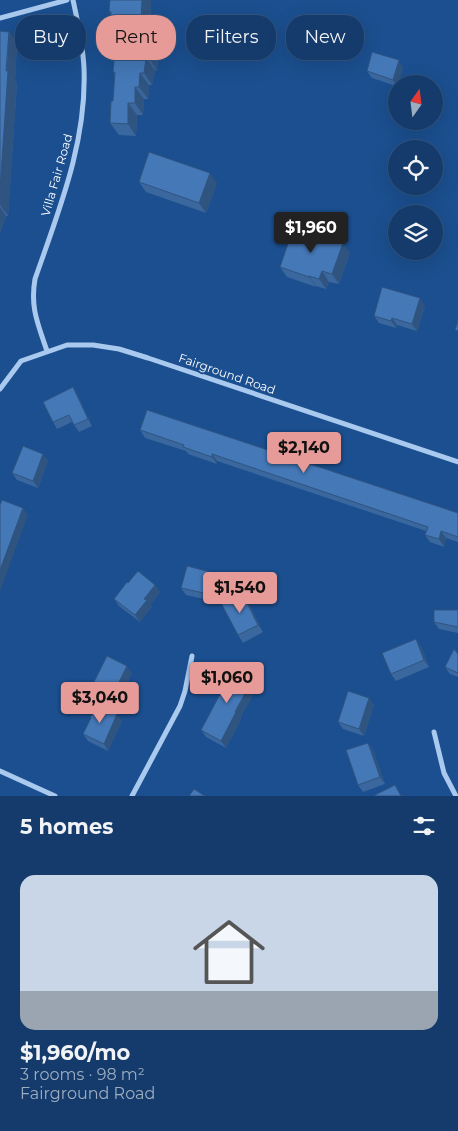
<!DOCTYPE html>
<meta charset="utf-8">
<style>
body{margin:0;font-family:Montserrat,sans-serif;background:#1d4271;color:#f1f3f6;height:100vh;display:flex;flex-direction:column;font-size:19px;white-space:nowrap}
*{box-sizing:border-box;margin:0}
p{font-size:16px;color:#9dadc1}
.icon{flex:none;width:28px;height:28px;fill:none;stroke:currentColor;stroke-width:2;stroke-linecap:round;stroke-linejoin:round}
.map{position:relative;height:796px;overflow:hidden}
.panel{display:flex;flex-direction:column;background:#143b6b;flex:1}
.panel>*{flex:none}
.banner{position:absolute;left:15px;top:15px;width:429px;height:45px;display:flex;gap:10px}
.needle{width:32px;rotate:14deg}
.fabs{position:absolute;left:388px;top:75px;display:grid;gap:10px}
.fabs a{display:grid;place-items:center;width:55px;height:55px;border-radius:50%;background:#143b6b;box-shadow:0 5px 20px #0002,0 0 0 1px #33557e;font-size:25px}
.price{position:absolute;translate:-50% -42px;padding:0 11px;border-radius:5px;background:#e69b98;color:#111;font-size:16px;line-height:32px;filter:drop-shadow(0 1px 2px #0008)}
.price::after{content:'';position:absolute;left:50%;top:30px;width:15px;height:11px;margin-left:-8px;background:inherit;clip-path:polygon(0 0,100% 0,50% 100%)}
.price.active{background:#222;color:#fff}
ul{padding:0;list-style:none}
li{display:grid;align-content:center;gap:10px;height:265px;padding:0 20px}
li+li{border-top:1px solid #33557e}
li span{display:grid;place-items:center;height:155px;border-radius:15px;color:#555}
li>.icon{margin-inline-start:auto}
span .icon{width:90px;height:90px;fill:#fffc;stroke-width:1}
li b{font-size:21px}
h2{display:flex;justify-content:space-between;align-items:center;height:60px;padding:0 20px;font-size:21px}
.tag{padding:0 18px;border-radius:20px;background:#143b6b;box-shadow:0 5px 20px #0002,0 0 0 1px #33557e;font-size:18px;line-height:45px}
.tag.active{background:#e69b98;color:#111}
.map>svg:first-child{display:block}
</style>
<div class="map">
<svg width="458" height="796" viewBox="0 0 458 796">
<rect width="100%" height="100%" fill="#1b4f8f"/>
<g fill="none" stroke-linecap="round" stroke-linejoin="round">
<path stroke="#a9c9ee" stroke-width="5" d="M0,18l67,-18
M47,351c-9,-27 -17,-43 -12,-72 24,-69 52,-137 49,-211 -1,-23 -6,-45 -11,-68
M0,389l21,-28 46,-16h26l26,4 29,9 310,104
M434,732l10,41 12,23
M0,771l55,25
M132,796l48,-90 5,-15 7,-35"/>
</g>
<path fill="#3a679d" d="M110,0h41l-1,27 5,7 -1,16 4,6 -1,15 -2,-1 -3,15h-3l-1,14h-4l-1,16h-6l-1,21 -17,-1 -9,-12 3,-22 2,-27 -2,-2 2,-26 -3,-5 1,-11 -2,-3v-12l-2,-4z
M0,31l9,1 8,12 -2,37 2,2 -9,133h-2l-6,17z
M403,68l-5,16h-2v2l-24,-8 -5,-7z
M139,182l78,1 -11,30 -60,-21z
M350,253l-11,31 -10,-2 -3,7 -10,-3v1l-29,-10 -7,-10z
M425,306l-8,25 -20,-6 -1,3 -17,-5 -5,-7z
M73,387l4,7 15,32 -13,6 -7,-10 -15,7 -4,-7z
M140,430l318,83v29l-12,-4 -2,9 -14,-5 -5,-7 1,-4 -209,-70v3l-29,-10 -2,-3 -41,-13z
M43,454l5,7 -10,27 -21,-8 -5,-7z
M218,574l5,7 -5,21 -32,-7 -5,-7z
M128,583l27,2 5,7 -10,13 2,2 -12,15 -21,-16 -5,-7z
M242,593l5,7 16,32 -20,11 -5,-8z
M458,610v23l-19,-4 -5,-7z
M421,646l8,21 -33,14 -5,-7z
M458,654v23l-8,-3 -5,-7z
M132,673l-14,29 -20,-11 -5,-7z
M254,677l5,7 -19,34 1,1 -15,29 -20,-11 -5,-7z
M374,705l-10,31 -21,-7 -5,-7z
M122,721l-14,30 -20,-10 -5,-7z
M368,743l5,7 12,34 -22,8 -5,-7z"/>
<path fill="#305480" d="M142,0h9l-1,27 5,7 -1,16 4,6 -1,15 -8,-13 -4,-15 -4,-22z
M9,32l8,12 -2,37 2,2 -9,133 -8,-11v-15z
M146,58l9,12 -3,15 -8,-12z
M399,60l4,8 -5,16h-2v1l-3,-5z
M140,73l9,12 -1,14 -9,-12z
M135,87l9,12 -1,16 -8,-12z
M128,103l9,12 -1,21 -8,-12z
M210,173l7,10 -11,30 -7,-10z
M0,207l6,9 -6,17z
M343,243l7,10 -11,31 -7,-10z
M322,271l7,11 -3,7 -7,-10z
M309,276l7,10v1l-7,-10z
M420,298l5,8 -8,25 -5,-7z
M392,318l5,7 -1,3 -5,-7z
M73,387l4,7 15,32 -4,-7z
M43,454l5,7 -10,27 -5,-7z
M212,454l5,7v3l-5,-7z
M23,508l5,7 -28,76v-21z
M441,531l5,7 -2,9 -5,-8z
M218,574l5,7 -5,21 -5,-7z
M155,585l5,7 -10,13 2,2 -12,15 -5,-7 9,-16z
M242,593l5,7 16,32 -5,-7z
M416,639l5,7 8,21 -5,-7z
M127,666l5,7 -14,29 -5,-8z
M254,677l5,7 -19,34 1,1 -15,29 -5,-7 14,-29z
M369,698l5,7 -10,31 -5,-7z
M117,714l5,7 -14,30 -4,-7z
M368,743l5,7 12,34 -5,-7z"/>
<path fill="#4478b7" stroke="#305480" d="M110,0h32l-1,21h5l-1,22h4v15h-3l-2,15h-4l-1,14h-4v16h-7v21l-18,-1 1,-22h2l2,-29h-2l3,-31h-4l1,-14h-2v-15l-2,-1z
M0,31l9,1 -3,39h2l-8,119z
M372,52l27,8 -6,20 -26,-9z
M149,152l61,21 -11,30 -60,-21z
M294,226l49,17 -11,31 -10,-3 -3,8 -10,-3v1l-29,-10z
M382,287l38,11 -8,26 -20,-6 -1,3 -17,-5z
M458,320v11l-3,-1z
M73,387l15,32 -14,6 -5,-10 -16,7 -10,-20z
M147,410l311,103v24l-17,-6 -2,8 -14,-4 3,-8 -216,-73v3l-29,-10 1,-2 -44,-15z
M23,446l20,8 -10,27 -21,-8z
M2,500l21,8 -23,62v-65z
M187,566l31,8 -5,21 -32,-7z
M138,571l17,14 -11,14 3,1 -12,15 -21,-16 13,-17 1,1z
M242,593l16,32 -20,10 -17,-32z
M434,610h24v17l-24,-5z
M416,639l8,21 -33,14 -9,-21z
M454,649l4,5v19l-13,-6z
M107,656l20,10 -14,28 -20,-10z
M235,666l19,11 -19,35h1l-15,29 -20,-11z
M348,691l21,7 -10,31 -21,-7z
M97,704l20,10 -13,30 -21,-10 8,-16h-1z
M368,743l12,34 -22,8 -12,-35z
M395,785l6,11 1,-1 1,1h-28v-1z
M194,789l11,7h-16z"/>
<g text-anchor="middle" stroke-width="4" stroke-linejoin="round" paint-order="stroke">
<g font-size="12" fill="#fff" stroke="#1b4f8f">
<text transform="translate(57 175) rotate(-74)" y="4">Villa Fair Road</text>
<text transform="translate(227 374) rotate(19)" y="4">Fairground Road</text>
</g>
</g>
</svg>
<div class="fabs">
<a><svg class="needle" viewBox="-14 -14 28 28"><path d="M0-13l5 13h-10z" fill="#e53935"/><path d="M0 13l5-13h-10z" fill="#9dadc1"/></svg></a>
<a><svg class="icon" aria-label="locate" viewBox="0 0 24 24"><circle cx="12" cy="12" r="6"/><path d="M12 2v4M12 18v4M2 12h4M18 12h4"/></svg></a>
<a><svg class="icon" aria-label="layers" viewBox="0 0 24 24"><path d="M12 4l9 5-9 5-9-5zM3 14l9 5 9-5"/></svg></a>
</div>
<b class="price active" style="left:311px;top:254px">$1,960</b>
<b class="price" style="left:304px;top:474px">$2,140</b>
<b class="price" style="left:240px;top:614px">$1,540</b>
<b class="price" style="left:227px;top:704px">$1,060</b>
<b class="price" style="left:100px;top:724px">$3,040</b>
<div class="banner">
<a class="tag">Buy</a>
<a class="tag active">Rent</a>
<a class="tag">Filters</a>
<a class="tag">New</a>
</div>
</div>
<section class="panel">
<h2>5 homes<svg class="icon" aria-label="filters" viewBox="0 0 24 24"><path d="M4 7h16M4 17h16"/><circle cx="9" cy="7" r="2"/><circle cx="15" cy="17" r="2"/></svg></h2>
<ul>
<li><span style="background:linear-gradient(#c9d6e8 75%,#9aa5b1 0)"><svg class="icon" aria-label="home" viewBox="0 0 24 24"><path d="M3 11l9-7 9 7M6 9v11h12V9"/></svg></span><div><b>$1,960/mo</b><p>3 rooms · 98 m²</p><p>Fairground Road</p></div></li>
</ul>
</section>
